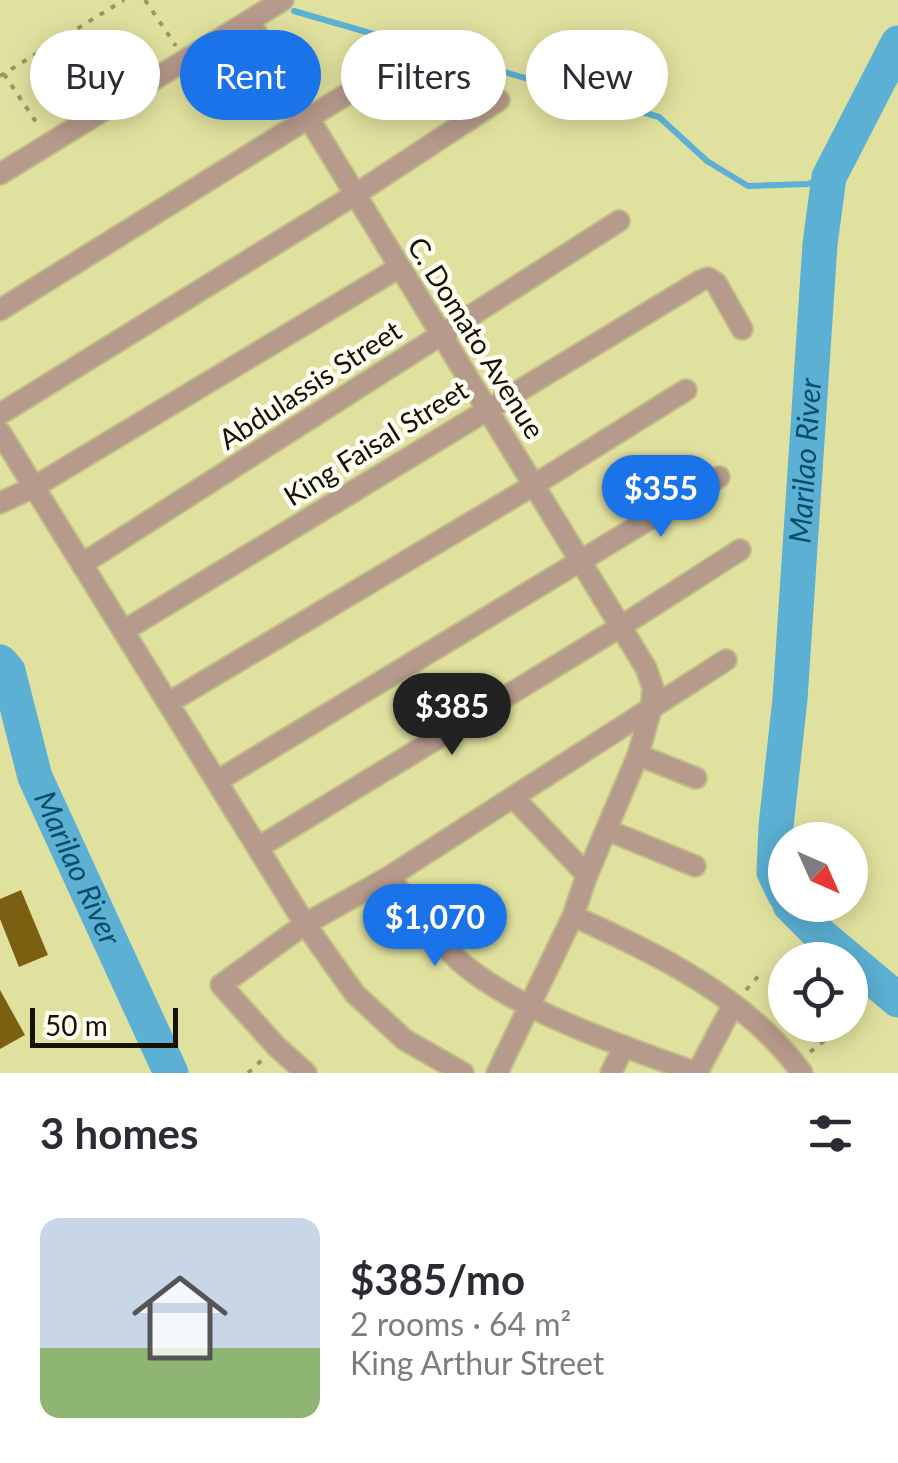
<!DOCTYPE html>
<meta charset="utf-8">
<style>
body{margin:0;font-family:Lato,sans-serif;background:#f2f2f3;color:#2b2b33;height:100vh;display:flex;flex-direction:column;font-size:38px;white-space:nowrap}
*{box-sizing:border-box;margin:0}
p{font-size:32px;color:#7c7c81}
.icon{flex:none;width:55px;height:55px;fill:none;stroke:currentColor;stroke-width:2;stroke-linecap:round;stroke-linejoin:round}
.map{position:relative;height:1073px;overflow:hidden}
.panel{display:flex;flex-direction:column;background:#fff;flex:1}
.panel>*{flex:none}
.banner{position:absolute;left:30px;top:30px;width:840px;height:90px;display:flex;gap:20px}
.needle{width:65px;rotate:135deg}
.controls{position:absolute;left:768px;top:822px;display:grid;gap:20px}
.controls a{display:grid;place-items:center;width:100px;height:100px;border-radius:50%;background:#fff;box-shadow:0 5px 25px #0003;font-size:50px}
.scale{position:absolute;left:30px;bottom:25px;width:148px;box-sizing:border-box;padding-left:10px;border:5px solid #141300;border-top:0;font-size:28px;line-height:35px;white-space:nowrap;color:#141300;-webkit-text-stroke:8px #fefff2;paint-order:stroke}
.price{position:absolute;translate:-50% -85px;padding:0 22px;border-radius:35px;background:#1a73e8;color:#fff;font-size:32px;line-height:65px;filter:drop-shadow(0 2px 5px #0008)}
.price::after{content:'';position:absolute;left:50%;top:60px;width:30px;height:22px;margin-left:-15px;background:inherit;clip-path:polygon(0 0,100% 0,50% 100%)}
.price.on{background:#222;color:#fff}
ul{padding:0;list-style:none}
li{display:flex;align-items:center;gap:30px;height:250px;padding:0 40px}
li span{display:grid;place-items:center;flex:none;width:280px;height:200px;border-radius:20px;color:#555}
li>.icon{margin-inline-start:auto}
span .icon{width:120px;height:120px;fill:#fffc;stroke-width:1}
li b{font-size:42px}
h2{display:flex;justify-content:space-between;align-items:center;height:120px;padding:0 40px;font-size:42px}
.pill{padding:0 35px;border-radius:45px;background:#fff;box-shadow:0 5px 25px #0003;font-size:35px;line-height:90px}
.pill.on{background:#1a73e8;color:#fff}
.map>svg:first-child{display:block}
</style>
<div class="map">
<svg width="898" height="1073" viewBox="0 0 898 1073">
<rect width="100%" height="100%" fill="#e1e19f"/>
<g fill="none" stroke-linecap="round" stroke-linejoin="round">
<path stroke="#5bb0d3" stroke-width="6" d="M294,11l365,106 48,44 41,25 59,-2 22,-7"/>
<g stroke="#5bb0d3" stroke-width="35">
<path id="s1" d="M0,662l8,9 27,106 136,296"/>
<path id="s2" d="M785,895l-11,-23 2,-46 14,-127 30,-455 9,-67 69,-134"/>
<path d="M790,905l28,28 80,67"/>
</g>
</g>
<path fill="#7b6011" d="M21,890l27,65 -29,12 -19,-48v-20z
M0,990l25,45 -25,14z"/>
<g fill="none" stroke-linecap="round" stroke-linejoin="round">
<defs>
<path id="minor" d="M249,21l397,647 7,20 -2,21 -13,46 -51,120 -14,41 -76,157
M0,174l283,-174
M0,310l405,-252
M0,414l356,-220 143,-94
M0,432l305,492 50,70 50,46 58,33
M0,503l34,-16 366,-220
M82,564l537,-343
M125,630l575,-349 8,-3 8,5 26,46
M168,703l366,-218 152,-95
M638,755l58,23
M217,781l502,-304
M513,797l74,78
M607,830l88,36
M259,847l361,-220 120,-77
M389,877c26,33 53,74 88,98 62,44 149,72 220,98
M573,916c84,38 173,80 229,157
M306,1073l-29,-26 -56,-62 84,-61 84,-47 337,-217
M611,1073l13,-27
M697,1073l36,-68"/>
</defs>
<use href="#minor" stroke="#c0c086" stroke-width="24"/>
<path stroke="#979766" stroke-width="4" stroke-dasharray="5 8" stroke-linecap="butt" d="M145,0l31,46
M70,33l35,55
M4,74l36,54
M0,76l124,-76
M746,990l15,-17
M810,1052l32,-25
M248,1073l15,-14"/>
<use href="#minor" stroke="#b69a8c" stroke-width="20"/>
</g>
<g text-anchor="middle" stroke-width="9" stroke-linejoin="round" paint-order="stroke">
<g font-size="28" fill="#141300" stroke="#fefff2">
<text transform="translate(476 338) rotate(58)" y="10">C. Domato Avenue</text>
<text transform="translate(310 385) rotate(-33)" y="10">Abdulassis Street</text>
<text transform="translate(376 443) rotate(-32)" y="10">King Faisal Street</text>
</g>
<g font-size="30" font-style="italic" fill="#064f68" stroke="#fefff2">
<text dy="10" stroke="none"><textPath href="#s2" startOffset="438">Marilao River</textPath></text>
<text dy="10" stroke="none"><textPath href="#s1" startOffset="222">Marilao River</textPath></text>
</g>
</g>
</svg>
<div class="controls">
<a><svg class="needle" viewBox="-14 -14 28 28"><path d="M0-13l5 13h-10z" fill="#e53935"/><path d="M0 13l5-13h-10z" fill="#7c7c81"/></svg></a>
<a><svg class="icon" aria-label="locate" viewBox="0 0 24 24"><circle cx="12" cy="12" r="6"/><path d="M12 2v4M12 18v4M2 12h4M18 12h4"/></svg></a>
</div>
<div class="scale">50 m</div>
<b class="price" style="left:661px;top:540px">$355</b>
<b class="price on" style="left:452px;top:758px">$385</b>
<b class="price" style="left:435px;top:969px">$1,070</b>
<div class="banner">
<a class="pill">Buy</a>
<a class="pill on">Rent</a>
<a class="pill">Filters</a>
<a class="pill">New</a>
</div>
</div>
<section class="panel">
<h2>3 homes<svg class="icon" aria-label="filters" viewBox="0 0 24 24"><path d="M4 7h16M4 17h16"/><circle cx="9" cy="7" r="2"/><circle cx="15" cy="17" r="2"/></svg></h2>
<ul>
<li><span style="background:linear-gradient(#c9d6e8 65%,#8fb573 0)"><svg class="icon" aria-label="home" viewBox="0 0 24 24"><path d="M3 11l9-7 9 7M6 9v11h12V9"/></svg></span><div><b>$385/mo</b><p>2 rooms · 64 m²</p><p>King Arthur Street</p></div></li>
</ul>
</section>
